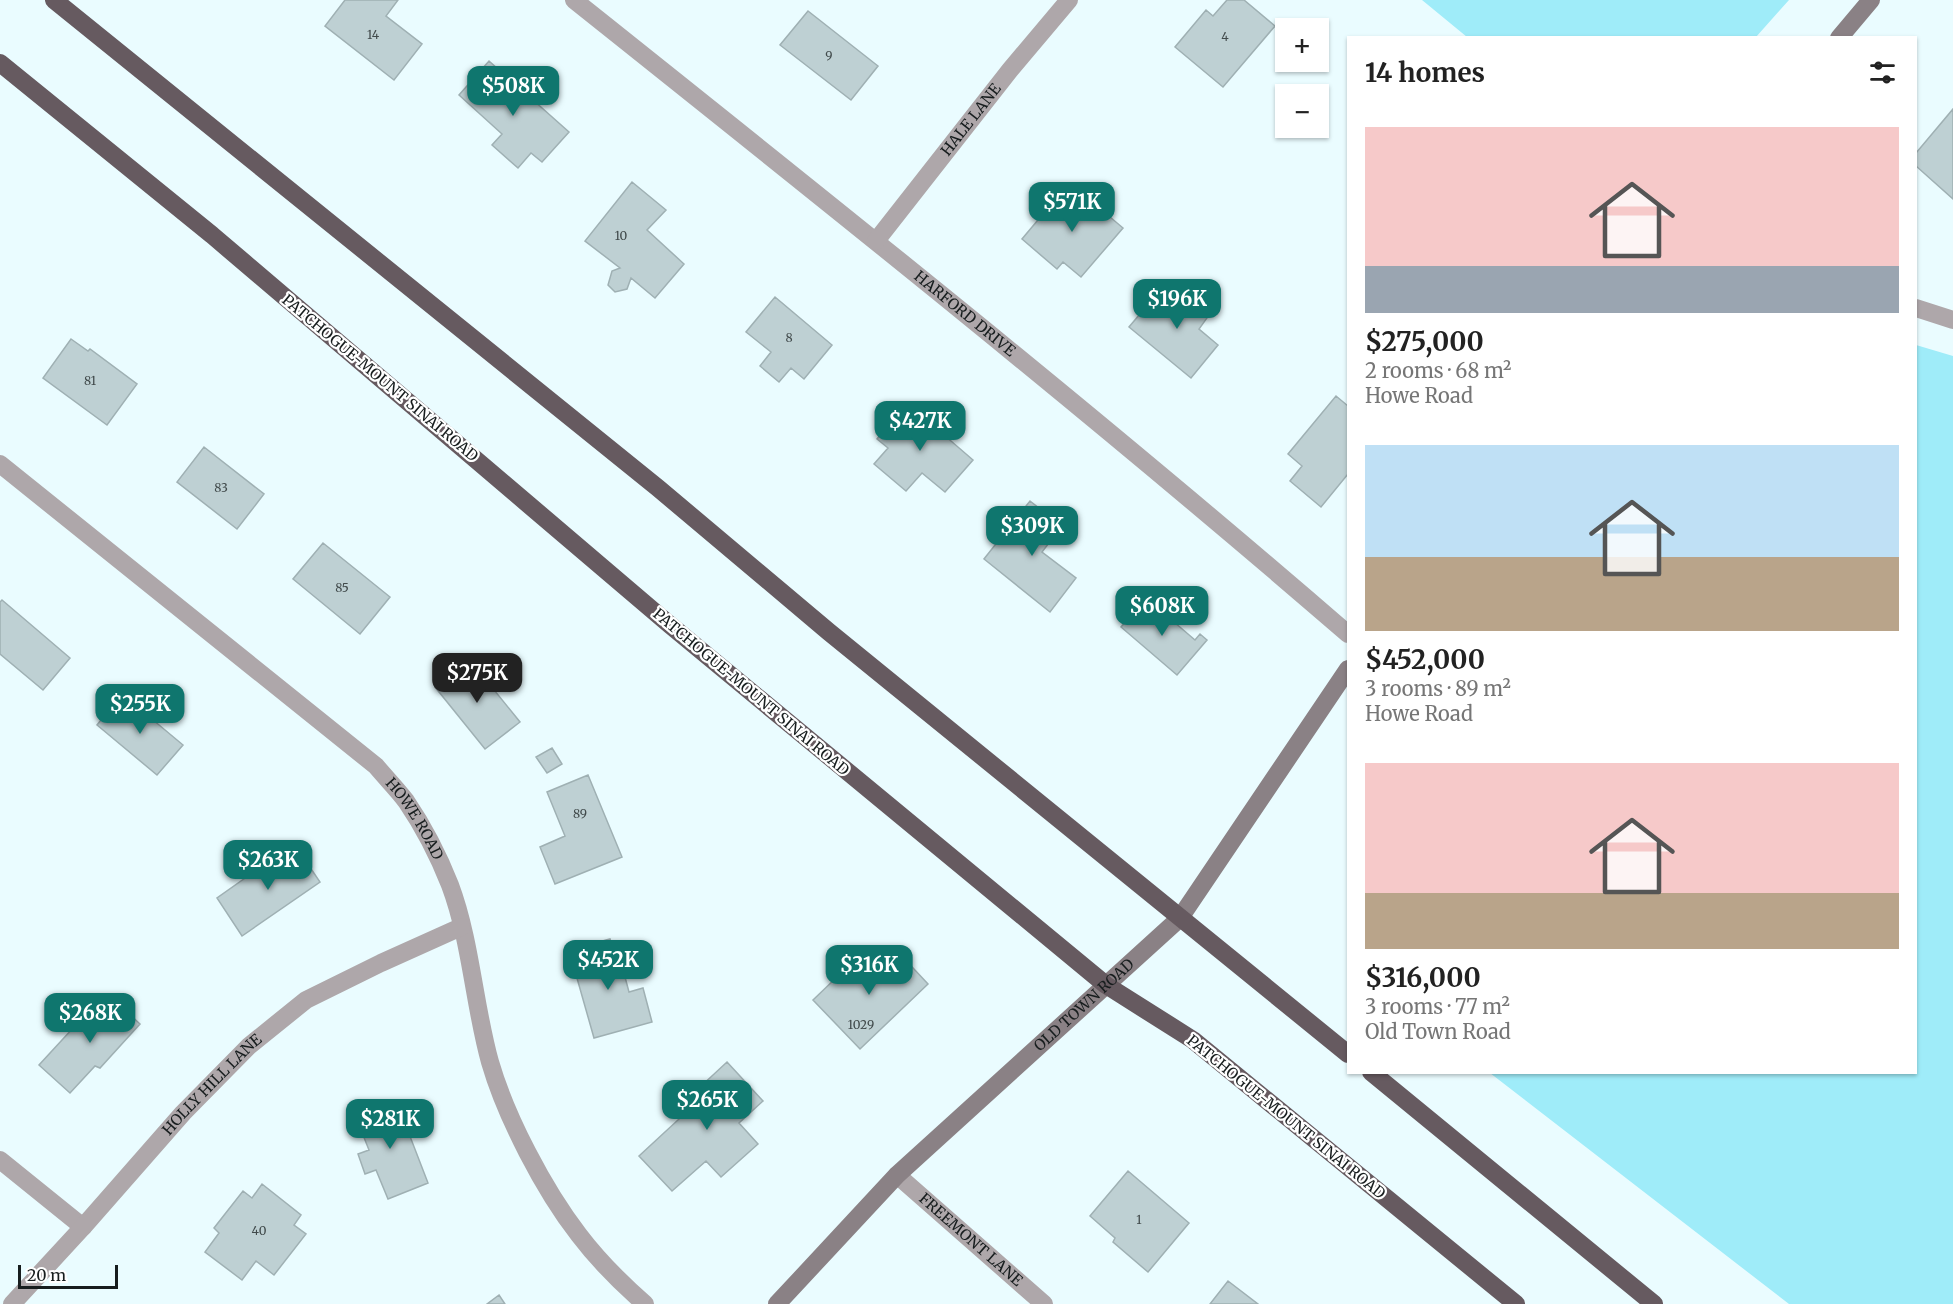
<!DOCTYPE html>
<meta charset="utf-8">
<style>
body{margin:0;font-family:Merriweather,serif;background:#f2f2f2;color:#222;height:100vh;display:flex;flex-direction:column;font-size:22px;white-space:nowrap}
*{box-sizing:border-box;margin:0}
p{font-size:20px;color:#767676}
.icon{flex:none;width:33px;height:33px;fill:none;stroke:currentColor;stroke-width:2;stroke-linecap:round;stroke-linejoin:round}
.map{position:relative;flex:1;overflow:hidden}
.sheet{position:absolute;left:1347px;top:36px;width:570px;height:1038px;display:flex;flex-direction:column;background:#fff;border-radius:0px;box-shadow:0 2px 4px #0004}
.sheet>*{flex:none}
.buttons{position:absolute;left:1275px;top:18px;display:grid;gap:12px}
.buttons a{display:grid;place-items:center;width:54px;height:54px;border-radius:0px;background:#fff;box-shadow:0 2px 4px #0004;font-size:30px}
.scale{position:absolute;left:18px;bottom:15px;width:100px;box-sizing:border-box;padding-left:6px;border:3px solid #171d1e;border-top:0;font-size:16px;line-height:21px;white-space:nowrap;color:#171d1e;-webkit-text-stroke:4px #fff;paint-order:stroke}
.price{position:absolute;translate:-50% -51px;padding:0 14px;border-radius:12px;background:#0f766e;color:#fff;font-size:20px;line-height:39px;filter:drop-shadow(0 2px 3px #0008)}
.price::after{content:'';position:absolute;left:50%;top:36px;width:18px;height:14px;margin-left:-9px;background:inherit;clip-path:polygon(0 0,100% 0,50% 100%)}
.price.selected{background:#222;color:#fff}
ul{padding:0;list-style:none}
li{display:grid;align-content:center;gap:12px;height:318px;padding:0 18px}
li span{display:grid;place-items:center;height:186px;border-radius:0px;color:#555}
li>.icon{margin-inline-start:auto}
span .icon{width:108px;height:108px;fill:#fffc;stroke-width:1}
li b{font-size:26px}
h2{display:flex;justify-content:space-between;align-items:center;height:72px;padding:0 18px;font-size:26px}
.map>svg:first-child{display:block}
</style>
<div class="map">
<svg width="1953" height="1304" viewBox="0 0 1953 1304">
<rect width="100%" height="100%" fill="#eafcff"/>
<path fill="#9fecf9" d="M1422,0h367l-33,37h-289z
M1916,345l37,11v948h-164l-299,-231 426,-1z"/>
<path fill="#bed0d3" stroke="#9fb0b3" stroke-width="1.5" d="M345,0h53l-12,16 36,28 -28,36 -69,-54z
M1227,0h17l31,26 -52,61 -48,-40 31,-37 7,6z
M808,11l70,55 -27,34 -71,-55z
M489,61l80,71 -27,30 -11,-9 -13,15 -26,-23 10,-11 -43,-39z
M1953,109v90l-37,-33v-13z
M632,182l34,28 -19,20 37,34 -29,34 -24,-20 -4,11 -12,3 -7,-7 4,-14 8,-3 -35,-27z
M1064,189l21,18 5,-7 33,28 -42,49 -18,-15 -6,7 -35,-30z
M1161,289l17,14 10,-12 24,20 -13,18 19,16 -27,33 -62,-51z
M775,297l57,48 -28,34 -13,-11 -12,14 -19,-16 11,-14 -25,-20z
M71,339l17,12 2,-2 47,35 -30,41 -64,-47z
M1336,396l12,10v68l-27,33 -31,-26 12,-15 -14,-12z
M907,403l66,57 -28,32 -23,-19 -16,18 -32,-27 14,-16 -11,-9z
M204,447l60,47 -27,35 -60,-47z
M1030,501l32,25 -20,26 34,26 -26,34 -66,-53z
M323,543l67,54 -30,37 -67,-55z
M1146,598l49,42 5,-6 7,6 -30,35 -56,-48z
M2,600l68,58 -27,32 -43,-36v-52z
M469,659l51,63 -35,27 -50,-62z
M122,694l61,51 -26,30 -60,-50z
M552,748l10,16 -15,9 -11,-16z
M588,775l34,82 -67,27 -15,-37 25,-11 -18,-44z
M297,848l23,34 -78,54 -25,-38 55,-39 6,2z
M610,939l7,24 4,-1 8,30 14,-4 9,34 -58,16 -25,-88z
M863,952l20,19 17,-17 28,30 -68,65 -47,-49z
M111,997l29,27 -40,44 -5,-2 -25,27 -31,-28 58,-63 5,4z
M727,1062l36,39 -24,22 19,21 -37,33 -15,-16 -34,30 -33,-35 66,-61 -6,-7z
M396,1100l32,83 -40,16 -12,-29 -11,4 -7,-20 11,-4 -14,-35z
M1128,1171l61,52 -41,49 -35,-30 2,-4 -25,-22z
M262,1184l39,31 -7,10 12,9 -32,41 -18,-14 -14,19 -37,-28 14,-19 -5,-5 29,-37 9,7z
M1228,1281l30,23h-48z
M499,1295l6,9h-18z"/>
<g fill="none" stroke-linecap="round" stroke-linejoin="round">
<g stroke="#aea7aa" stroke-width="18">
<path id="s1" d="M574,0c261,208 522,416 774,634"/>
<path id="s2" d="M876,241l134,-171 59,-70"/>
<path d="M1916,308l37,12"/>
<path id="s3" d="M0,464l376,302c10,12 21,23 30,35 17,25 33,56 44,84 21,56 24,120 40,177 16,55 54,128 89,173 19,25 42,48 66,69"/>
<path d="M0,1160l83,67"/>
<path id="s4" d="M897,1175l147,129"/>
<path id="s5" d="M12,1304l71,-77 100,-114 66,-67 57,-46 75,-37 80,-36"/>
</g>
<g stroke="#8a8185" stroke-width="18">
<path d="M1839,38l32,-38"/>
<path id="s6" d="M777,1304l120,-129 283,-257 168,-249"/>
</g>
<path stroke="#665a60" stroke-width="18" d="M54,0l604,488 171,144 519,422
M0,63l212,172 458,390 436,360 87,55 323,264
M1371,1072l283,232"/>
</g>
<g text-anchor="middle" stroke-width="4.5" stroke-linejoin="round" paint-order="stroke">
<g font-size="12" fill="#414a4b">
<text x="373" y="39">14</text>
<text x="1225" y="41">4</text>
<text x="829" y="60">9</text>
<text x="621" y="240">10</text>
<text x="789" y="342">8</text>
<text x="90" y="385">81</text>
<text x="221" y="492">83</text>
<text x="342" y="592">85</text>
<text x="580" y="818">89</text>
<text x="861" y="1029">1029</text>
<text x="1139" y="1224">1</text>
<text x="259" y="1235">40</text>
</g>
<g font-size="15" fill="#171d1e" stroke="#fff">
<text dy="5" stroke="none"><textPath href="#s2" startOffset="154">HALE LANE</textPath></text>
<text dy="5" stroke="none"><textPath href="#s1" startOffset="501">HARFORD DRIVE</textPath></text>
<text transform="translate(380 378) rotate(40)" y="5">PATCHOGUE-MOUNT SINAI ROAD</text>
<text transform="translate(751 692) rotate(40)" y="5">PATCHOGUE-MOUNT SINAI ROAD</text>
<text dy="5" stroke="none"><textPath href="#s3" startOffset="548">HOWE ROAD</textPath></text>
<text dy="5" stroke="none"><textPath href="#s6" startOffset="429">OLD TOWN ROAD</textPath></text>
<text dy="5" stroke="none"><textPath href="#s5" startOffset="297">HOLLY HILL LANE</textPath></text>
<text transform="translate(1286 1117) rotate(39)" y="5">PATCHOGUE-MOUNT SINAI ROAD</text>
<text dy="5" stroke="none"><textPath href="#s4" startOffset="98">FREEMONT LANE</textPath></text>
</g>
</g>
</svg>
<div class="buttons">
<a>+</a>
<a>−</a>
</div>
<div class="scale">20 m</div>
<b class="price" style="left:513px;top:117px">$508K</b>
<b class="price" style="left:1072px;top:233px">$571K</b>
<b class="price" style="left:1177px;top:330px">$196K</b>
<b class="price" style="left:920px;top:452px">$427K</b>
<b class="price" style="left:1032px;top:557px">$309K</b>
<b class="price" style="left:1162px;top:637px">$608K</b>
<b class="price selected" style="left:477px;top:704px">$275K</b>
<b class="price" style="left:140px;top:735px">$255K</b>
<b class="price" style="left:268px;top:891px">$263K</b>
<b class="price" style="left:608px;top:991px">$452K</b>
<b class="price" style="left:869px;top:996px">$316K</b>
<b class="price" style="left:90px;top:1044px">$268K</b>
<b class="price" style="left:707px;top:1131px">$265K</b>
<b class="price" style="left:390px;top:1150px">$281K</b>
<section class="sheet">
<h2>14 homes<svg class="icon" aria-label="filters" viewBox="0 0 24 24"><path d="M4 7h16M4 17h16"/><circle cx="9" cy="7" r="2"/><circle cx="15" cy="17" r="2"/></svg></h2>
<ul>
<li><span style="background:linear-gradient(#f6c9c9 75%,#9aa5b1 0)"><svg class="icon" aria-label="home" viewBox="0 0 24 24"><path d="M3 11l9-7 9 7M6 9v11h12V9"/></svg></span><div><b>$275,000</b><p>2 rooms · 68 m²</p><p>Howe Road</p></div></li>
<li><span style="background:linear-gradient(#bfe0f5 60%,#b9a48a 0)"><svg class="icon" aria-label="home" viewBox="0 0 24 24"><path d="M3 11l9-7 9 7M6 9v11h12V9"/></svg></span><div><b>$452,000</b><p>3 rooms · 89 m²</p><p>Howe Road</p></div></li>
<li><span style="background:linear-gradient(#f6c9c9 70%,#b9a48a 0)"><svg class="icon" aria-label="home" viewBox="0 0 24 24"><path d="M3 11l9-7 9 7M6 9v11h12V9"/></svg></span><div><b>$316,000</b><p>3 rooms · 77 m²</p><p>Old Town Road</p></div></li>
</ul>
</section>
</div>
